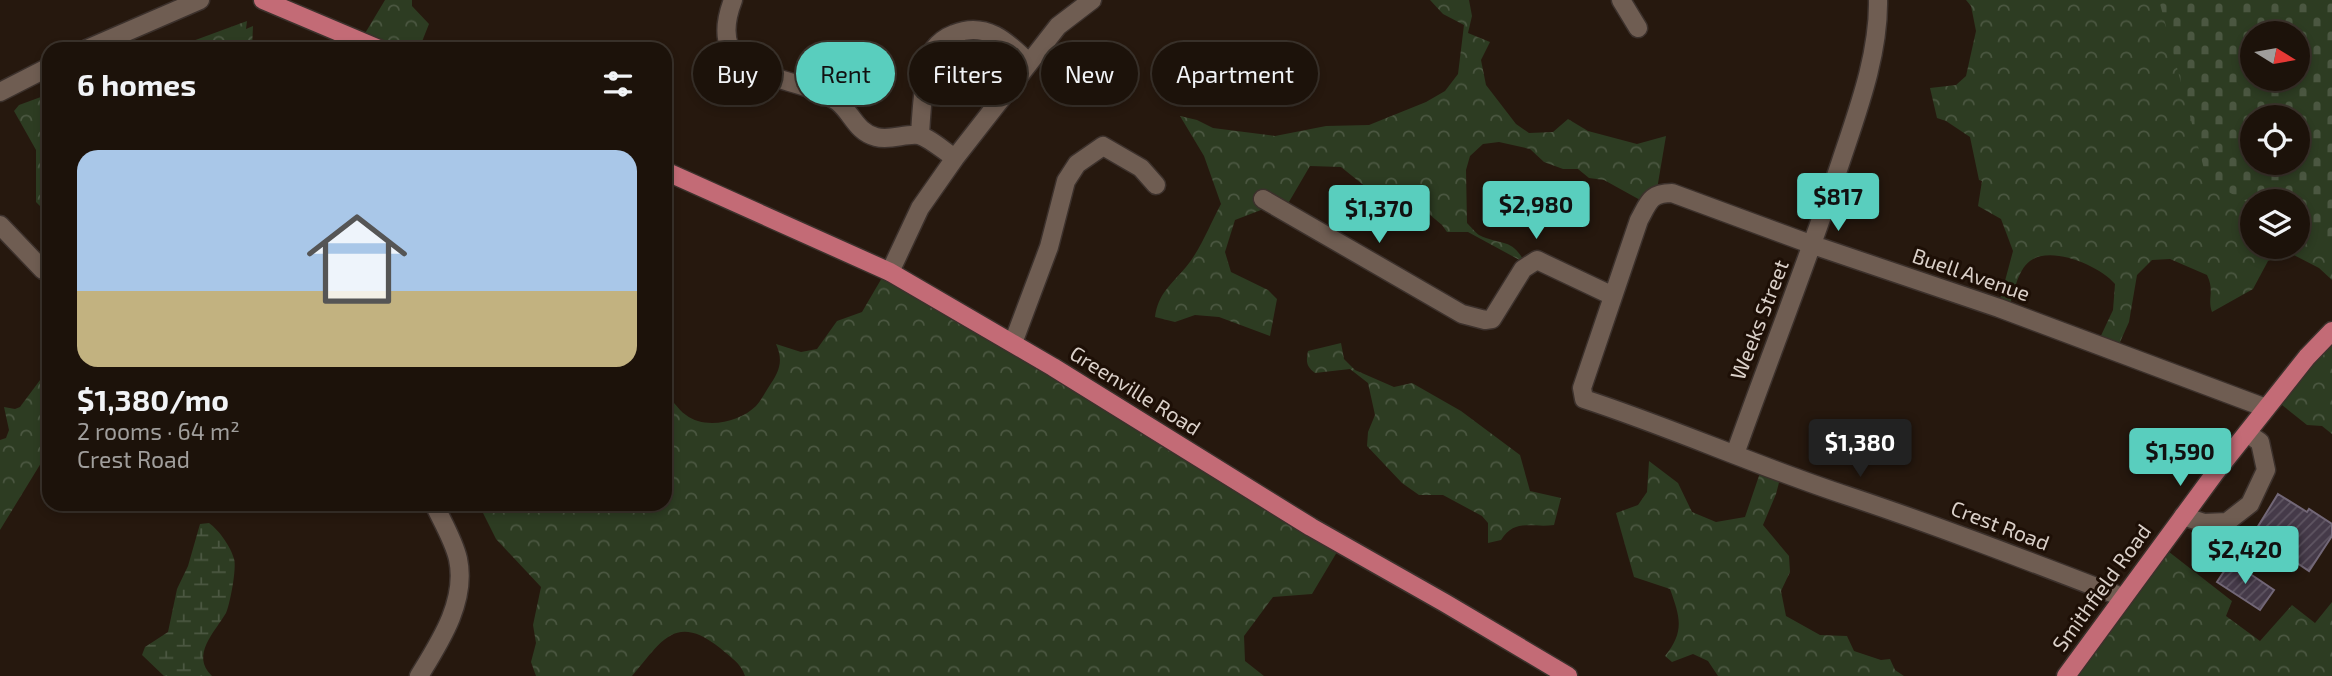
<!DOCTYPE html>
<meta charset="utf-8">
<style>
body{margin:0;font-family:"Exo 2",sans-serif;background:#292018;color:#f1f3f6;height:100vh;display:flex;flex-direction:column;font-size:26px;white-space:nowrap}
*{box-sizing:border-box;margin:0}
p{font-size:23px;color:#a09e9c}
.icon{flex:none;width:38px;height:38px;fill:none;stroke:currentColor;stroke-width:2;stroke-linecap:round;stroke-linejoin:round}
.map{position:relative;flex:1;overflow:hidden}
.panel{position:absolute;left:42px;top:42px;width:630px;height:469px;display:flex;flex-direction:column;background:#1c120a;border-radius:21px;box-shadow:0 4px 10px #0003,0 0 0 2px #3a322b}
.panel>*{flex:none}
.top-card{position:absolute;left:693px;top:42px;width:665px;height:63px;display:flex;gap:14px}
.needle{width:46px;rotate:101deg}
.fabs{position:absolute;left:2240px;top:21px;display:grid;gap:14px}
.fabs a{display:grid;place-items:center;width:70px;height:70px;border-radius:50%;background:#1c120a;box-shadow:0 4px 10px #0003,0 0 0 2px #3a322b;font-size:35px}
.price{position:absolute;translate:-50% -60px;padding:0 16px;border-radius:7px;background:#59cebe;color:#111;font-size:23px;line-height:46px;filter:drop-shadow(0 2px 4px #0008)}
.price::after{content:'';position:absolute;left:50%;top:42px;width:21px;height:16px;margin-left:-10px;background:inherit;clip-path:polygon(0 0,100% 0,50% 100%)}
.price.current{background:#222;color:#fff}
ul{padding:0;list-style:none}
li{display:grid;align-content:center;gap:14px;height:371px;padding:0 35px}
li+li{border-top:2px solid #3a322b}
li span{display:grid;place-items:center;height:217px;border-radius:21px;color:#555}
li>.icon{margin-inline-start:auto}
span .icon{width:126px;height:126px;fill:#fffc;stroke-width:1}
li b{font-size:30px}
h2{display:flex;justify-content:space-between;align-items:center;height:84px;padding:0 35px;font-size:30px}
.chip{padding:0 24px;border-radius:32px;background:#1c120a;box-shadow:0 4px 10px #0003,0 0 0 2px #3a322b;font-size:24px;line-height:63px}
.chip.current{background:#59cebe;color:#111}
.map>svg:first-child{display:block}
</style>
<div class="map">
<svg width="2332" height="676" viewBox="0 0 2332 676">
<defs>
<pattern id="forest-crowns" width="20" height="18" patternUnits="userSpaceOnUse" patternTransform="scale(1.75)"><rect width="20" height="18" fill="#2d3c22"/><path d="M2 6a3 3 0 1 1 6 0M12 15a3 3 0 1 1 6 0" fill="none" stroke="#4b5741"/></pattern>
<pattern id="wetland-marsh" width="20" height="14" patternUnits="userSpaceOnUse" patternTransform="scale(1.75)"><rect width="20" height="14" fill="#2d3c22"/><path d="M1 5h8M5 5V1M11 12h8M15 12V8" fill="none" stroke="#4b5741"/></pattern>
<pattern id="cemetery-stones" width="16" height="16" patternUnits="userSpaceOnUse" patternTransform="scale(1.75)"><rect width="16" height="16" fill="#2d3c22"/><path d="M2 7V4a2 2 0 0 1 4 0v3zM10 15v-3a2 2 0 0 1 4 0v3z" fill="#4b5741"/></pattern>
<pattern id="building-hatch" width="6" height="6" patternUnits="userSpaceOnUse" patternTransform="scale(1.75)"><rect width="6" height="6" fill="#453a49"/><path d="M-1 1l2-2M0 6l6-6M5 7l2-2" fill="none" stroke="#5f5562"/></pattern>
</defs>
<rect width="100%" height="100%" fill="#26180e"/>
<path fill="url(#forest-crowns)" fill-rule="evenodd" d="M385,0h27v6l17,18 -10,25h-42l-16,-9z
M1430,0h39l3,16 -4,17 22,9 -9,18 5,25 30,39 13,9 24,-1 15,-13 20,12 49,13 29,-8 -11,65 -4,5 -47,-26 -15,-2 -11,-9h-15l-19,-7 -14,-13 -31,-7 -16,2 -13,12 -4,14 1,53c3,3 8,9 12,12 22,11 33,2 46,28l-57,-31h-21l-5,-7 -25,-21 -30,-10 -15,-2 -31,-25 -31,-1 -24,41 -12,-2 -39,15 -10,32 6,20 37,18 9,9 -7,37 -51,-19 -24,-2 -20,7 -20,-5c3,-24 17,-33 31,-50 15,-18 24,-43 35,-63l-17,-48 -24,-40 17,4 16,8 62,8 51,-10 43,-1 57,-23 19,-11 13,-17 6,-49 -21,-11z
M1966,0h366v280l-13,-12 -31,-16 -20,9 -15,28 -41,23c-5,-13 3,-21 -5,-37l-37,-16 -18,1 -15,15 -8,47 -13,29 -18,-9 15,-32 2,-26c-15,-18 -64,-39 -85,-23 -13,9 -17,36 -22,50l-10,-4 15,-56 -12,-32 -23,-13 4,-25 -3,-1 -9,-43 -24,-16 -9,-3 -7,-30 26,-3 10,-9 10,-45 -5,-25zM2252,33h46v46h-46zM2252,117h46v46h-46zM2252,201h46v46h-46z
M247,21l-1,8 7,-3 -1,23h-81z
M49,94v121l-13,-13v-52l-22,-39 5,-6z
M883,276l19,14 7,1 431,256 -28,47 -39,3 -29,39 1,25 19,15h-519c-4,-13 -15,-19 -25,-28 -45,-36 -59,-6 -88,28h-96l-5,-14 5,-19 -3,-18 8,-38 -45,-48 -14,-28 -29,-1 -2,-6h214v-101h9c4,4 7,9 12,12 19,15 54,7 70,-9 5,-5 8,-12 12,-18 11,-16 16,-26 8,-44l25,8 16,-3 20,-28 25,-9z
M2332,332v102l-10,-8 -15,-1 -30,-24z
M1341,343l3,16 11,11 39,17 18,-4 49,28 59,44 10,36 31,7 -7,27c-23,3 -39,-7 -53,15l-13,3v-20l-6,-7 -39,-21h-24l-17,-12 -35,-37 1,-14 7,-17 -7,-32 -18,-14 -35,4c-9,-7 -9,-11 -7,-22z
M49,368v82l-49,80v-90l6,-2 3,-8 -5,-23 11,2 5,-2z
M1649,461l29,22 14,29 24,10 29,-5 18,-53 19,7 -6,23 -13,31 26,31 1,16 -9,19 5,25 34,19 27,1 7,15 27,9 9,-1 5,11 9,6h-186l-10,-15 -15,-7 -21,8 -7,-6c20,-25 15,-39 5,-67l-36,-12 -18,-64 22,-8 9,-13z
M2164,548l68,53 -6,15 34,25 32,-36 23,18 17,-21v74h-263z"/>
<path fill="url(#wetland-marsh)" d="M209,523c10,7 22,24 25,36 3,8 -4,46 -8,54 -11,19 -36,42 -14,63h-48l-22,-21 3,-8 23,-15 9,-43 11,-23 12,-42z"/>
<path fill="url(#cemetery-stones)" fill-rule="evenodd" d="M2159,0h173v248l-34,-19v-28h-46v4l-45,-25zM2252,33h46v46h-46zM2252,117h46v46h-46z"/>
<path fill="url(#building-hatch)" stroke="#726777" stroke-width="2" d="M2278,494l29,18 2,-3 23,15v12l-23,35 -30,-20 4,-6 -26,-17z
M2231,561l43,29 -14,20 -43,-28z"/>
<g fill="none" stroke-linecap="round" stroke-linejoin="round">
<defs>
<path id="minor" d="M733,0c-33,86 65,71 105,102 14,11 18,30 38,35 15,4 29,-4 43,-2 11,3 26,17 36,23
M1621,0l17,28
M87,49l113,-49
M0,92l49,-25
M920,135c1,-19 4,-68 13,-85 5,-7 13,-13 21,-16 31,-13 53,7 74,28
M1263,199l199,115 23,6 7,-1 31,-50 14,-9 76,36
M0,225l43,45
M890,272l30,-64 35,-50 103,-132 34,-26
M1013,343l36,-96 17,-66 11,-17 26,-18 38,22 15,17
M1735,454c35,-98 73,-194 106,-293 17,-51 38,-107 37,-161
M2183,516l21,7 23,-1 23,-18 16,-34 -6,-28 -13,-9
M2122,597c-91,-35 -181,-70 -274,-101 -89,-29 -175,-68 -264,-97l-2,-11 57,-168c10,-18 11,-27 33,-27l141,52 186,63 267,100
M419,676c21,-34 48,-75 39,-117 -4,-18 -16,-38 -24,-55"/>
<path id="major" d="M263,0l116,49
M665,171l225,101 163,95 258,160 134,76 123,73
M2066,676l149,-203 92,-116 25,-26"/>
</defs>
<use href="#minor" stroke="#3c312c" stroke-width="21"/>
<use href="#major" stroke="#3c312c" stroke-width="21"/>
<use href="#minor" stroke="#6f5d52" stroke-width="18"/>
<use href="#major" stroke="#c36b76" stroke-width="18"/>
</g>
<g text-anchor="middle" stroke-width="6" stroke-linejoin="round" paint-order="stroke">
<g font-size="21" fill="#dad0c9" stroke="#1d0f06">
<text transform="translate(1971 275) rotate(19)" y="7">Buell Avenue</text>
<text transform="translate(1760 320) rotate(-69)" y="7">Weeks Street</text>
<text transform="translate(1135 391) rotate(32)" y="7">Greenville Road</text>
<text transform="translate(2000 526) rotate(21)" y="7">Crest Road</text>
<text transform="translate(2102 588) rotate(-54)" y="7">Smithfield Road</text>
</g>
</g>
</svg>
<div class="fabs">
<a><svg class="needle" viewBox="-14 -14 28 28"><path d="M0-13l5 13h-10z" fill="#e53935"/><path d="M0 13l5-13h-10z" fill="#a09e9c"/></svg></a>
<a><svg class="icon" aria-label="locate" viewBox="0 0 24 24"><circle cx="12" cy="12" r="6"/><path d="M12 2v4M12 18v4M2 12h4M18 12h4"/></svg></a>
<a><svg class="icon" aria-label="layers" viewBox="0 0 24 24"><path d="M12 4l9 5-9 5-9-5zM3 14l9 5 9-5"/></svg></a>
</div>
<b class="price" style="left:1838px;top:233px">$817</b>
<b class="price" style="left:1536px;top:241px">$2,980</b>
<b class="price" style="left:1379px;top:245px">$1,370</b>
<b class="price current" style="left:1860px;top:479px">$1,380</b>
<b class="price" style="left:2180px;top:488px">$1,590</b>
<b class="price" style="left:2245px;top:586px">$2,420</b>
<div class="top-card">
<a class="chip">Buy</a>
<a class="chip current">Rent</a>
<a class="chip">Filters</a>
<a class="chip">New</a>
<a class="chip">Apartment</a>
</div>
<section class="panel">
<h2>6 homes<svg class="icon" aria-label="filters" viewBox="0 0 24 24"><path d="M4 7h16M4 17h16"/><circle cx="9" cy="7" r="2"/><circle cx="15" cy="17" r="2"/></svg></h2>
<ul>
<li><span style="background:linear-gradient(#a9c7e8 65%,#c2b280 0)"><svg class="icon" aria-label="home" viewBox="0 0 24 24"><path d="M3 11l9-7 9 7M6 9v11h12V9"/></svg></span><div><b>$1,380/mo</b><p>2 rooms · 64 m²</p><p>Crest Road</p></div></li>
</ul>
</section>
</div>
